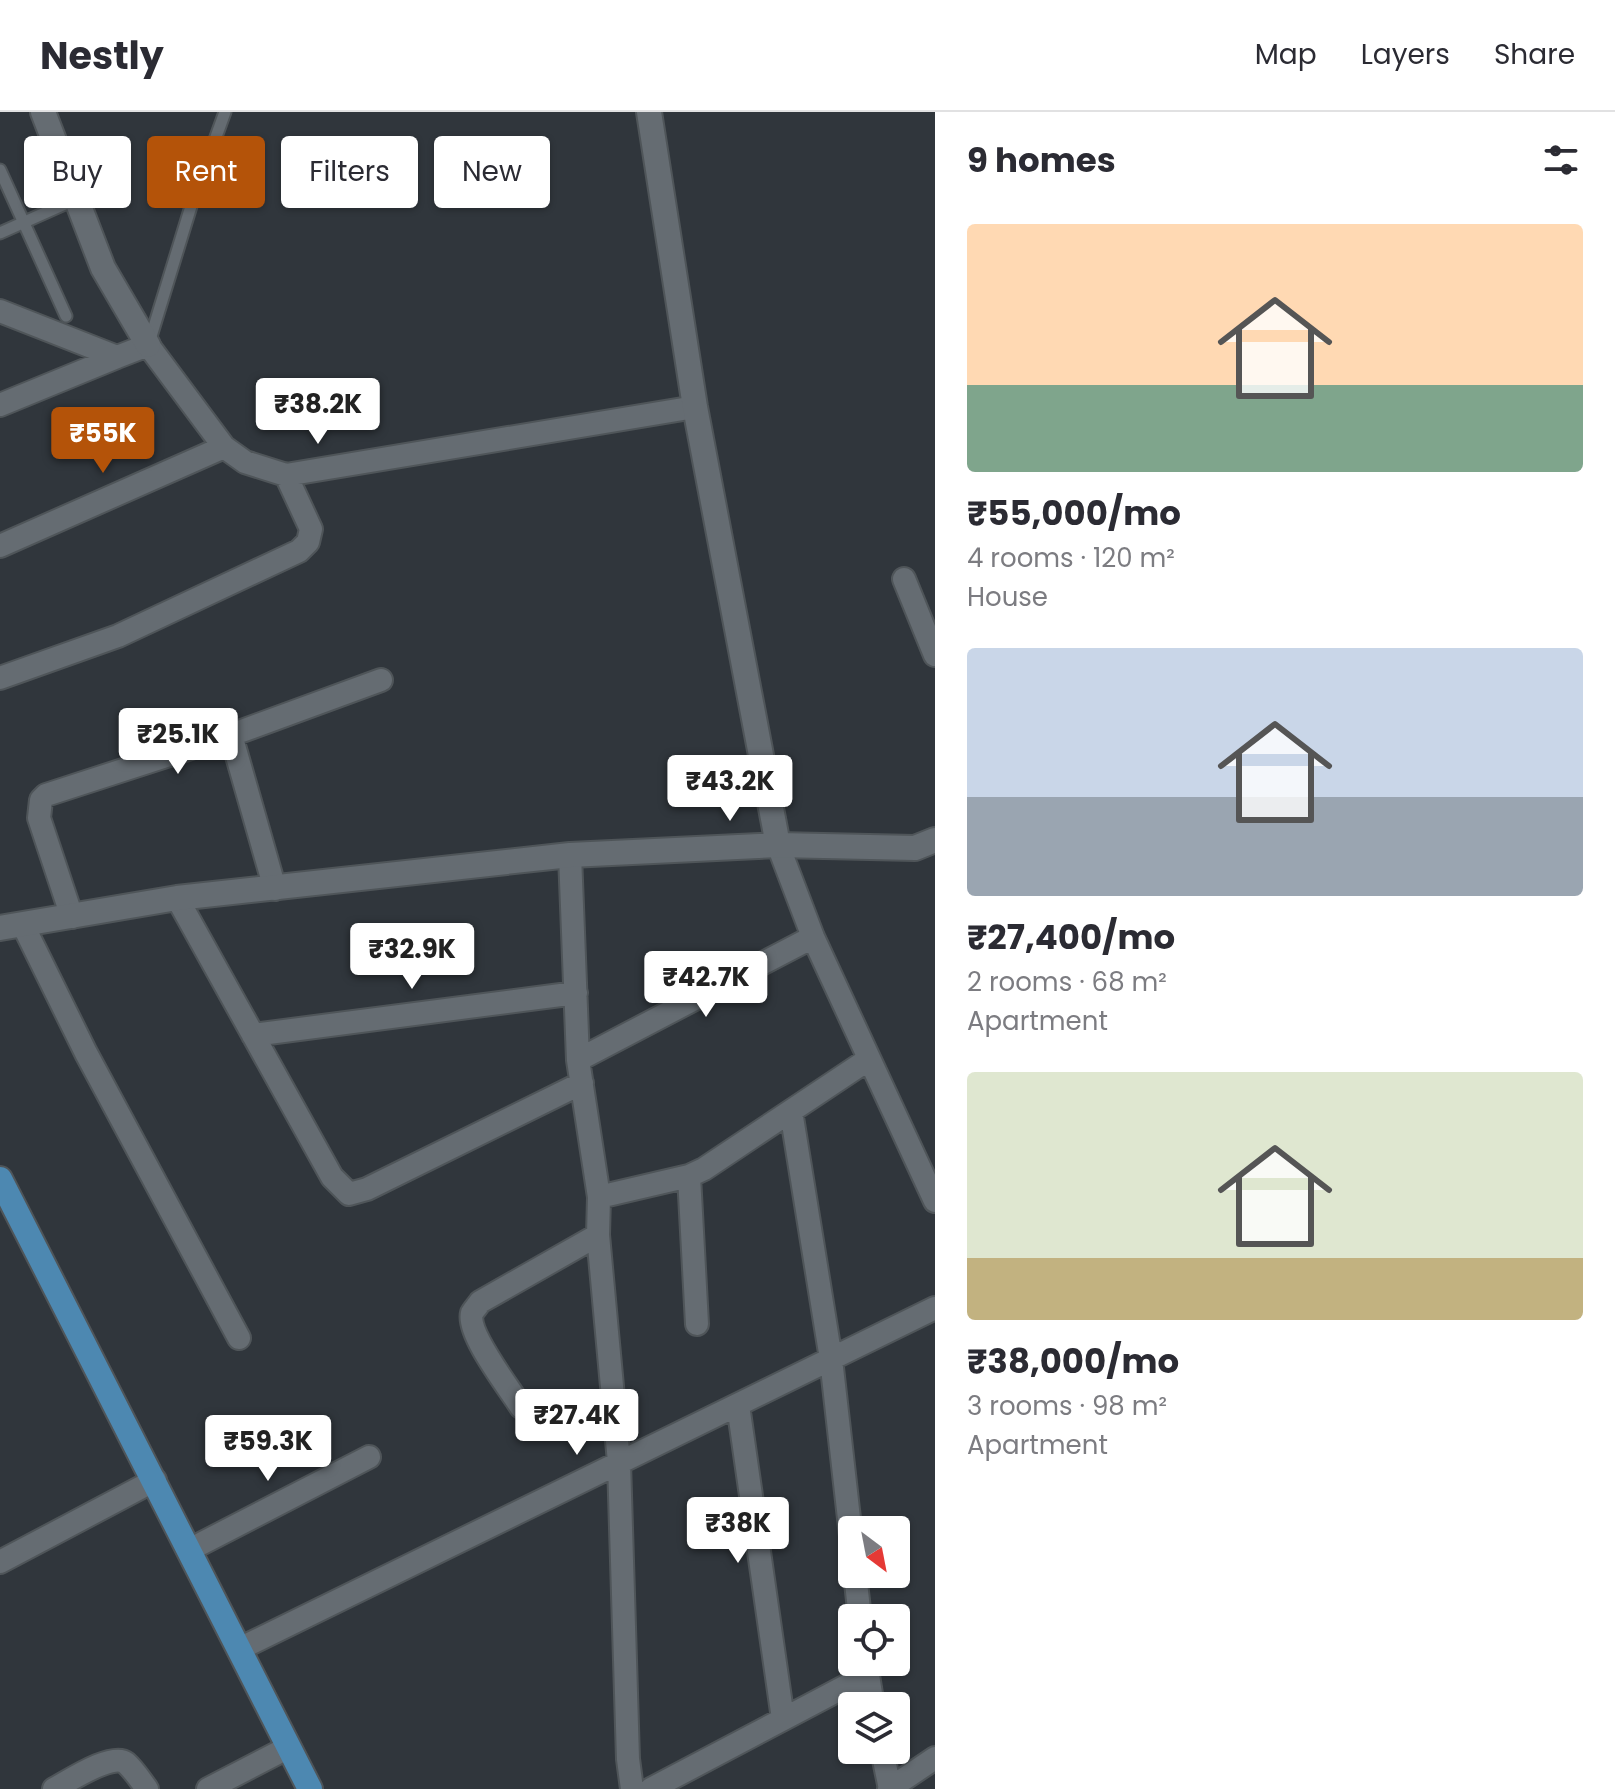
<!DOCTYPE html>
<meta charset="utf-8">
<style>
body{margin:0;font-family:Poppins,sans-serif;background:#f2f2f3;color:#2b2b33;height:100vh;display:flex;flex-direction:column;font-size:30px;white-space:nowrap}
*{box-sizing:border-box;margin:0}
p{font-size:26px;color:#7c7c81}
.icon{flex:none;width:44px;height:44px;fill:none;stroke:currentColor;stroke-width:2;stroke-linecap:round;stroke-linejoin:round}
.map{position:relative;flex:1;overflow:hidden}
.drawer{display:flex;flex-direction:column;background:#fff;width:680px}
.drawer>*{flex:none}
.banner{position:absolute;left:24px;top:24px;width:760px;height:72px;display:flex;gap:16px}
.needle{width:52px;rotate:148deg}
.fabs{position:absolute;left:838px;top:1404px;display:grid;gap:16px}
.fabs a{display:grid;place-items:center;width:72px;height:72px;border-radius:8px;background:#fff;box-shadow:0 2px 6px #0004;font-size:40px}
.price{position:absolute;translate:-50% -68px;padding:0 18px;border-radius:8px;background:#fff;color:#222;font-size:26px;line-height:52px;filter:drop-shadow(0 2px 4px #0008)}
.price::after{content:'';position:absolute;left:50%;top:48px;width:24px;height:18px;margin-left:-12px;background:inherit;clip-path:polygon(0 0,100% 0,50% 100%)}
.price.active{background:#b45309;color:#fff}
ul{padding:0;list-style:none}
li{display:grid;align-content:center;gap:16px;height:424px;padding:0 32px}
li span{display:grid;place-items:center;height:248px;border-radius:8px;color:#555}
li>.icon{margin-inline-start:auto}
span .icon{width:144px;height:144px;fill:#fffc;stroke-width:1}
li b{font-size:34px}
h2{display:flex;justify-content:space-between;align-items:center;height:96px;padding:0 32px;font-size:34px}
.chip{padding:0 28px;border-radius:8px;background:#fff;box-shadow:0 2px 6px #0004;font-size:28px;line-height:72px}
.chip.active{background:#b45309;color:#fff}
header{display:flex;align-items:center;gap:48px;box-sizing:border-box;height:112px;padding:0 40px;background:#fff;border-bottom:2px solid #e1e1e2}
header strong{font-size:38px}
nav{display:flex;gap:44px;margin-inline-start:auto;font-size:28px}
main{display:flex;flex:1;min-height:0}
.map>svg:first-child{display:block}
</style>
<header>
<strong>Nestly</strong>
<nav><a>Map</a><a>Layers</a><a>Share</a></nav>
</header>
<main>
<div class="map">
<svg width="935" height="1677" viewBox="0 0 935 1677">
<rect width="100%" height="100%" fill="#30363c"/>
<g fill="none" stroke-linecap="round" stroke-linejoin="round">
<defs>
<path id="service" d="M0,58l66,146
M0,121l76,-34
M149,231l43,-140 33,-91"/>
<path id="minor" d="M0,199l117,46 31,-12 76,102 21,15 41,13 409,-68
M0,293l117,-48
M0,434l224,-99
M904,467l31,76
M0,566l118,-42 181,-85 9,-9 3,-13 -25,-54
M231,623l44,154
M778,733l35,92 122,264
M570,743l8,205 21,137 -1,38 21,227 9,297 4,30
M177,786l155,279 17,17 18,-5 215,-106
M72,805l-33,-99 2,-18 5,-5 185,-60 150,-55
M23,813l63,128 153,285
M253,923l323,-42
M578,948l235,-123
M791,999l40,248 21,186
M689,1064l8,148
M599,1085l90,-21 15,-7 165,-110
M738,1293l45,314
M521,1295c-11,-18 -55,-74 -49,-94 1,-2 7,-9 8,-11l118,-67
M189,1438l180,-93
M0,1450l155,-82
M855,1462l5,44
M239,1537l696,-341
M866,1551l7,43
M882,1638l8,39
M54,1677c15,-8 59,-37 72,-26 8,7 15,18 21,26
M208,1677l81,-42
M651,1677l216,-114
M889,1677l46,-31"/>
<path id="tertiary" d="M43,0l60,156 45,77
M778,733l137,3 20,-8
M0,816l177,-30 393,-43 208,-10 -83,-438 -46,-295"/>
<path id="trunk" d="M0,1067l310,610"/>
</defs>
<use href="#service" stroke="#4f5559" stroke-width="15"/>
<use href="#minor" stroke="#4f5559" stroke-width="26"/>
<use href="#tertiary" stroke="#4f5559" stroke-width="28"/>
<use href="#trunk" stroke="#4f5559" stroke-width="28"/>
<use href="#service" stroke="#656c72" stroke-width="11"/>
<use href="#minor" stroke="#656c72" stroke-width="22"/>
<use href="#tertiary" stroke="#656c72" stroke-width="24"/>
<use href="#trunk" stroke="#4d88b1" stroke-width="24"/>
</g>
</svg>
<div class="fabs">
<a><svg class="needle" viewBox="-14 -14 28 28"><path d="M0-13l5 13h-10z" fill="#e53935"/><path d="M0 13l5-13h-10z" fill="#7c7c81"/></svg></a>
<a><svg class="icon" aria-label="locate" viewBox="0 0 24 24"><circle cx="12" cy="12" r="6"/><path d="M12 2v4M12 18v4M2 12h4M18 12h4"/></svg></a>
<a><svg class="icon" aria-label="layers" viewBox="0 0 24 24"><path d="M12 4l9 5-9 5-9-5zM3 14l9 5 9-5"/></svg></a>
</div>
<b class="price" style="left:318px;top:334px">₹38.2K</b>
<b class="price active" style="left:103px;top:363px">₹55K</b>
<b class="price" style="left:178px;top:664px">₹25.1K</b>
<b class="price" style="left:730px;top:711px">₹43.2K</b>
<b class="price" style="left:412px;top:879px">₹32.9K</b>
<b class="price" style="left:706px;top:907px">₹42.7K</b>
<b class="price" style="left:577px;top:1345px">₹27.4K</b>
<b class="price" style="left:268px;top:1371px">₹59.3K</b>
<b class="price" style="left:738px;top:1453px">₹38K</b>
<div class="banner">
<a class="chip">Buy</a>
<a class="chip active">Rent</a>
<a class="chip">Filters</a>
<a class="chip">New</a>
</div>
</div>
<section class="drawer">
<h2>9 homes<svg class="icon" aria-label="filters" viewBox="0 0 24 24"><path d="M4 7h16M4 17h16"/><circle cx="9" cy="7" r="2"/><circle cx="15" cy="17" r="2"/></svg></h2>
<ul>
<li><span style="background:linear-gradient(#ffd9b3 65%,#7fa58c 0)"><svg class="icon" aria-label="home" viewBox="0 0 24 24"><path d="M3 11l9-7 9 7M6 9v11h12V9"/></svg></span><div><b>₹55,000/mo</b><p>4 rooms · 120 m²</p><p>House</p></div></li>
<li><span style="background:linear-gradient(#c9d6e8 60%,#9aa5b1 0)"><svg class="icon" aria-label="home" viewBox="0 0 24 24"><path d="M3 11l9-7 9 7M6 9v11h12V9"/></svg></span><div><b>₹27,400/mo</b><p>2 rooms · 68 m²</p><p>Apartment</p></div></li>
<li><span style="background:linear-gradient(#dfe7d0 75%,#c2b280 0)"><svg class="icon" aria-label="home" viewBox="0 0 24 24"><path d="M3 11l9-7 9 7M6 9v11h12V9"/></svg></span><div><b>₹38,000/mo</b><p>3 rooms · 98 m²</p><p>Apartment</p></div></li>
</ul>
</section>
</main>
